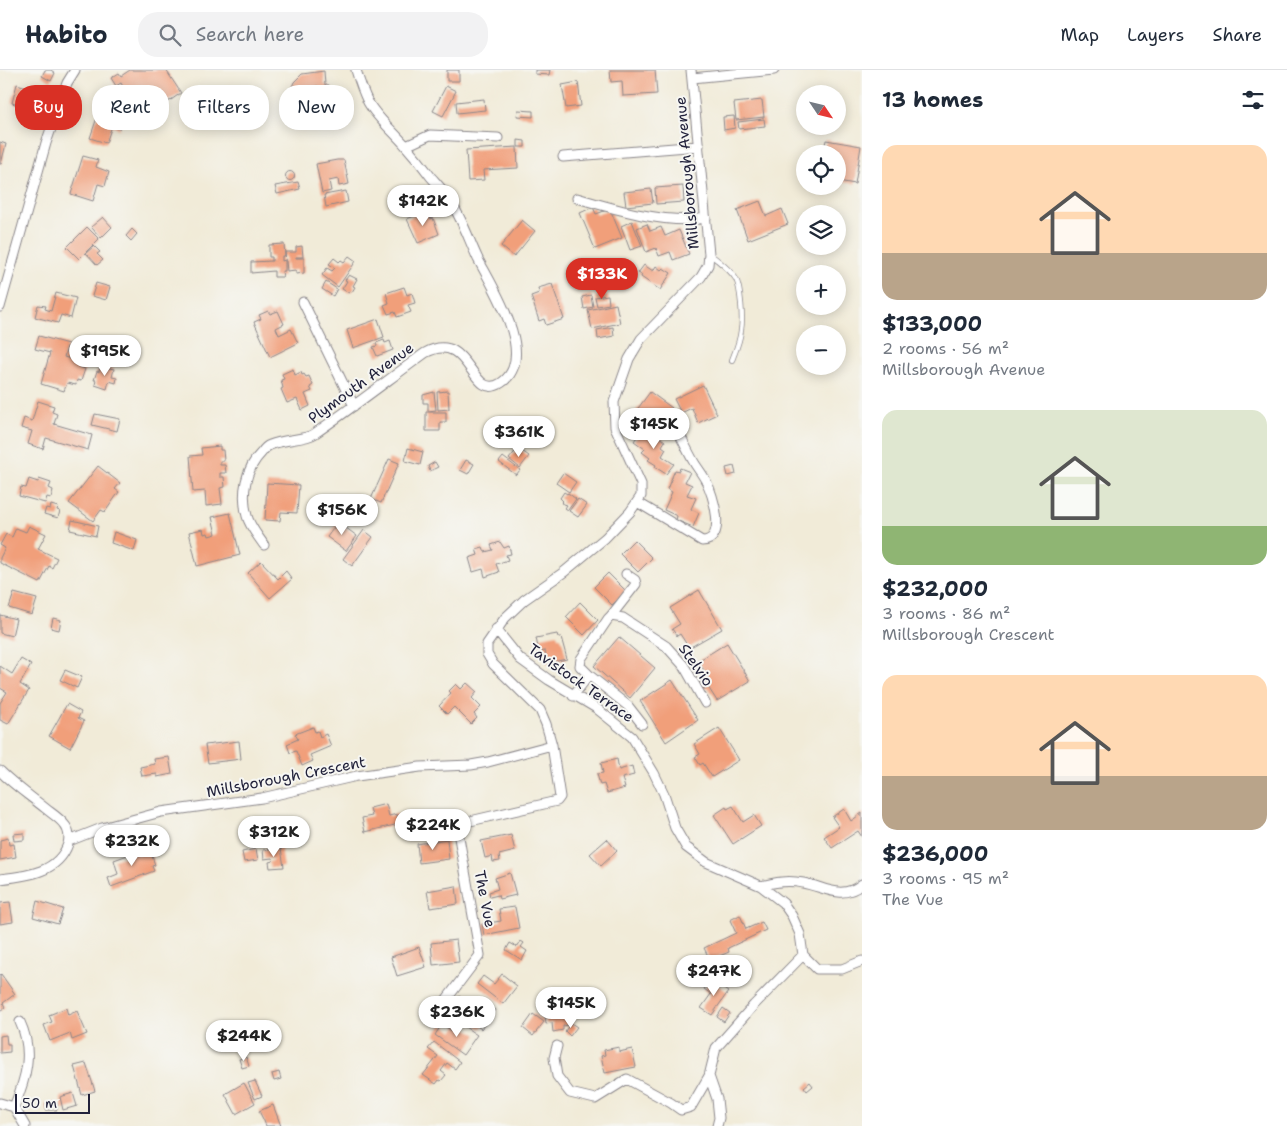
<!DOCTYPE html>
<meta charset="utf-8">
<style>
body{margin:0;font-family:"Shantell Sans",sans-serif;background:#f2f2f3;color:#1f2937;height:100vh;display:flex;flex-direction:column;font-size:19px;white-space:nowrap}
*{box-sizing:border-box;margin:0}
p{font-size:16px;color:#747a83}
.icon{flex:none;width:28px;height:28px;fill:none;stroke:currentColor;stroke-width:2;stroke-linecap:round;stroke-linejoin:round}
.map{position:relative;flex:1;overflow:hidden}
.drawer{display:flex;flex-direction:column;background:#fff;width:425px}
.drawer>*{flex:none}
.top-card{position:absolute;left:15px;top:15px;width:475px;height:45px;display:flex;gap:10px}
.needle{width:32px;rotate:125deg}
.tools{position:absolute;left:796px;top:15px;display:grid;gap:10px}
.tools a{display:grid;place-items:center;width:50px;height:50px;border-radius:50%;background:#fff;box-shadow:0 2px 12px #0003;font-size:25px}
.scale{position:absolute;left:15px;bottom:12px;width:75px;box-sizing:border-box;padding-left:5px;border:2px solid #22223b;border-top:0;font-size:14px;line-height:18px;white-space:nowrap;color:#22223b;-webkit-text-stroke:4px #f6f6f2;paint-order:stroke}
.price{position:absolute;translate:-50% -42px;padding:0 11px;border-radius:18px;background:#fff;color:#222;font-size:16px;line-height:32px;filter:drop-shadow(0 1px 2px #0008)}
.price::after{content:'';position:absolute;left:50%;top:30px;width:15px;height:11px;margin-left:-8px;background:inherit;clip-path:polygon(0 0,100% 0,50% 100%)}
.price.on{background:#d93025;color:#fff}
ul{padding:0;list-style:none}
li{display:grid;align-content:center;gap:10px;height:265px;padding:0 20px}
li span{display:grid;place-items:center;height:155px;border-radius:15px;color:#555}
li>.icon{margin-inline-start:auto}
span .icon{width:90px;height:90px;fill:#fffc;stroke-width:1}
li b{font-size:21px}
h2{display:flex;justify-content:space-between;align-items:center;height:60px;padding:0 20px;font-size:21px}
.chip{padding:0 18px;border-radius:20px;background:#fff;box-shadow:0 2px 12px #0003;font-size:18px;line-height:45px}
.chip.on{background:#d93025;color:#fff}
header{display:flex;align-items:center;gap:30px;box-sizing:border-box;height:70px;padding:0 25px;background:#fff;border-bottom:1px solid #e0e1e3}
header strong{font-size:24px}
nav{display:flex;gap:28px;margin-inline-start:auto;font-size:18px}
.search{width:350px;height:45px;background:#f2f2f3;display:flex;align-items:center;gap:12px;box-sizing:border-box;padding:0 18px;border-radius:20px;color:#747a83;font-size:19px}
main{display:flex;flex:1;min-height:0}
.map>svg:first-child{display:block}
</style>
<header>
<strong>Habito</strong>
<div class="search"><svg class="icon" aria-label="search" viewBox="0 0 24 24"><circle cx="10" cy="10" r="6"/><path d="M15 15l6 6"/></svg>Search here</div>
<nav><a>Map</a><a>Layers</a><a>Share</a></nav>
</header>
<main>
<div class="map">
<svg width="862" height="1056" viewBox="0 0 862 1056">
<rect width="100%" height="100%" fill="#f6f6f2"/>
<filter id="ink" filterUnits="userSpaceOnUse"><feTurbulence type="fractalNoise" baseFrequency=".02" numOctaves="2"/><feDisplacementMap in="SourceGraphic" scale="10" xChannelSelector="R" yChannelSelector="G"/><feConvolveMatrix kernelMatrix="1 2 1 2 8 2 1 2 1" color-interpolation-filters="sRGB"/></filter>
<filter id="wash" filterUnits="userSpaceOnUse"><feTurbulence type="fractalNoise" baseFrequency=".0096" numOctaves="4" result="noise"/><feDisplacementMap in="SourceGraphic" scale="20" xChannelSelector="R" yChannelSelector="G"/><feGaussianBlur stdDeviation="1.12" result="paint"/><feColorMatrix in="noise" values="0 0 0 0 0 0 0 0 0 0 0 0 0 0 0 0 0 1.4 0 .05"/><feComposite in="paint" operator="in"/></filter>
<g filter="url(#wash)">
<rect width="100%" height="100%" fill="#f1ebd8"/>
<g id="blocks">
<path fill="#f19f7a" d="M45,0h6l4,3 -4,8 -9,-5z
M130,0h36l15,23 -23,16 -12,-18 -8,6 -6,-8 -6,3 -5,-9 -5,3 -5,-8 8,-5 2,3z
M447,0h12v11h-12z
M535,0h15l-1,5 -14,-1z
M610,0h45l2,24 -34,2 -1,-15 -11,1z
M324,1l1,14h4v9h10v7l5,4 -6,9 8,7 -5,7 -20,-18 -3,-24 -10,1 -8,13 2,8 16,-3 3,16 -28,6 -6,-29 7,-16 8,-8z
M578,12l3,24 -15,2 -4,-23z
M17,14l19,6 -6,19 -18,-6z
M446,16l10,5 -13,25 -10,-5z
M484,29l1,11 -28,3 -1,-11z
M103,30l18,7 -2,6 4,2 -4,14 -7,-3 -6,17 -16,-5z
M762,30l2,17 -28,3 -2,-17z
M518,40l15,1v6l-16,-1z
M734,46l1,12 -11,2 -1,-13z
M764,49l1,7 -26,3 -1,-7z
M518,70l7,1v6h-7z
M826,70l35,6 -6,38 -17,-3v-27h-15z
M0,72l6,2 -5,20h-1z
M517,77l1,21 -35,2 1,10 -16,1 -2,-31z
M83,86l15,4 -2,7 13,5 -4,14 -7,-2 -5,17 -22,-7z
M337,90h7l5,24 -10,2 -1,-7 -9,2 2,10 -9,2 -6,-29z
M285.5 106a4.5 4.5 0 1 1 9 0a4.5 4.5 0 1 1-9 0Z
M298,112l2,7 -23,5 -2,-8z
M683,116l1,16 -28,2 -1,-16z
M651,119l2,14 -27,3 -2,-14z
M346,121l2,11 -22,5 -2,-12z
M760,131l6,15 16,-7 6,15 -40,16 -11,-30z
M593,137l3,7 14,-5 12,29 -27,11 -15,-36z
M428,143l3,6 2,-1 6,16 -21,9 -11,-24 12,-5 1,2z
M103,147l9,10 -11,11 -10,-11z
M522,150l13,11 -21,26 -13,-11z
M632,151l10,25 -12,4 -9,-24z
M647,154l3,7 11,-4 4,9 14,-6 10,24 -16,6 -3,-8 -11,4 -3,-8 -10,4 -9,-24z
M87,157l12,12 -20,20 -12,-12z
M132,159l5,5 -6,7 -5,-5z
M284,174l1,12h-3v5l3,-1v11h-3l1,6h-9v-6l-23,2v-11l21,-1v-4h-3v-12z
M94,176l6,6 -3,2 6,6 -6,5 -11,-12z
M302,176l1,11h-7v1h8v15l-8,1v-4l-9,1 -2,-19h11v-5z
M349,186l7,5 -18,26 -16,-12 5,-7 5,3 3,-3 -6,-4 5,-6 5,4 2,-2 3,2z
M644,195l9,6 3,-5 5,4 2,-2 8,5 -11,17 -19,-13 1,-2 -4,-2z
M349,205l8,4 -4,7 2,1 -3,5 -2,-1 -1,2 -7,-4 5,-8 -2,-1z
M326,212l11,7 -4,7 -11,-7z
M96,213l14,4 -4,13 -14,-4z
M552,214l12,35 -18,6 -2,-6 -5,2 -8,-25 8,-3 -1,-5z
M404,217l3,8 5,-2 3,10 -7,2 3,7 -14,5 -2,-5 -7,2 -4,-9 5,-2 -3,-10z
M56,223l20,5 -5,20 -10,-3 -3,8 -23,-6 3,-12 8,1 -1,3 6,2z
M591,225l2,12 -9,2 -2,-12z
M608,225l1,9 -12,2 -2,-9z
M616,234l4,19 -28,6 -4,-19z
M268,241l2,3 8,-3 6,13 -8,4 3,7 12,-6 7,14 -28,14 -16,-35 7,-3 -2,-4z
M378,249l6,18 -31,11 -6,-18z
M613,257l1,9 -16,3 -1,-9z
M39,266l29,8 -4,13 17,5 -2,5 6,2 -4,12 -4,-1 -1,5 -9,-2 -3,8 -23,-7 9,-31 -15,-4z
M384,270l1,3 5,-2 3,9 -16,6 -4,-9 4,-1 -1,-3z
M95,271l19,4 -3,11 -18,-5z
M100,296l14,3 -2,8 5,1 -1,5 -7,-2 -2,8 -12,-4 1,-5h-2l3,-9 2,1z
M293,299l2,6 6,-3 1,3 2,-1 2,3 3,-1 4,9 -3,2 2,4 -7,3 5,12 -8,4 -5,-11 -10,4 -6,-14 2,-1 -2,-8 3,-1 -2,-5z
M703,315l14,29 -19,9 -6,-15 -11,5 -7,-14z
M448,321l1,18 -11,1 -1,-18z
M434,322l2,18 -8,1v-8h-5v-8z
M650,322l22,16 -3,4 8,6 -4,4 4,3 -7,10 -34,-24z
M38,331l16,5 -2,6 5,2 -3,10 38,11 -4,15 -42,-12 -3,11 -15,-5 4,-13 -11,-3 3,-10 8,3z
M426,342h20v10h-6v9h-14z
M95,344l25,5 -3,12 -25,-6z
M644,357l21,14 -3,5 4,3 -4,7 12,8 -8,10 -11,-7 1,-2 -8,-5 2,-2 -8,-6 3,-3 -11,-8z
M220,376v4h3l1,11h-4v4h5l1,8h-6v4h4l1,10 -5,1 2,16 -16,2 -1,-15 -12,1 -3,-36 12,-1 -1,-7z
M408,378l15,4 -3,13 -15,-4z
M518,378l11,8 -9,12 -11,-9z
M503,387l17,13 -4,5 -17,-13z
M389,389l10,4 -18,40 -10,-4z
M466,390l8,4 -6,10 -8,-4z
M435,392l3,5 -8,4 -2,-5z
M98,396l22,17 -5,6 4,3 -14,20 -4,-2 -8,11 -24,-18z
M734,396l2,8 -8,2 -2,-8z
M680,398l10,4 -5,10 7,3 -5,10 9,3 -5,11 8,4 -6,14 -17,-7 1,-4 -13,-6 8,-18 -5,-3 8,-19 4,1z
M563,403l13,9 -7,10 -13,-9z
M29,409l9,3 1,-3 12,4 -2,5 4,2 -2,8 -4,-1 -2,6 -26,-7 2,-9 5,1z
M267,413l32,2 -2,28 -16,-1 -1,9 -15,-1z
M564,422l3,2 1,-1 8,6 -8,11 -3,-2 2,-3 -6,-2 2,-2 -3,-3z
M578,429l9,6 -9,12 -9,-6z
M351,431l10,8 -7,8 5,3 -4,4 -4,-3 -2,3 -10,-8z
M51,435l7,2 -1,3 3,1 -2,7 -14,-4 2,-6 4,1z
M230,443l10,42 -43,11 -8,-34 14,-3 1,5 4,-1 1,3 7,-2 -4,-17z
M72,450l26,6 -2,10 -26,-6z
M338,452l19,14 -11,15 -19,-14z
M29,456l17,8 -8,15 19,9 -5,10 -3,-2 -9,17 -40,-20v-5l5,-10 -5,-3 6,-11 6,3 4,-9 10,4z
M364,460l9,7 -21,29 -9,-7z
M114,462l23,8 -3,11 -23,-8z
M634,470l18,18 -14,14 -18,-18z
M500,472l4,6 5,-2 2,8 -5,1 2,5 -12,4 3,8 -14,5 -2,-8 -10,3 -4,-14 9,-3 -2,-6 7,-2 2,5 8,-2 -2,-5z
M261,491l17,18 8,-8 6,8 -22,19 -22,-25z
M608,503l18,18 -14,14 -18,-18z
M699,520l23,39 -33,19 -9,-14 -3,2 -5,-7 8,-5 -10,-16z
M14,523l23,6 -5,16 -23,-7z
M580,532l18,18 -14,15 -18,-18z
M0,545l16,4 -4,17 -12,-3z
M53,548l8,2 -2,10 -8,-2z
M557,564l1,3h3l6,22 -20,4 -2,-12 -6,1 -3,-14z
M619,567l36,31 -25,30 -36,-32z
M727,573l23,38 -33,20 -9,-14 -4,2 -4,-7 8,-5 -10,-16z
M21,589l10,6 -11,19 9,6 -21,34 -8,-4v-17l7,-11 -7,-4v-22l12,8z
M65,600l17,7 -5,11 -17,-8z
M672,610l26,40 -32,22 -26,-41z
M467,613l10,9 -5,6 9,9 -7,7 3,4 -6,6 -17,-17 -7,7 -8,-8 12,-13 -2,-2 7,-7 5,5z
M67,634l14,8 -3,6 6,3 -14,27 -21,-12z
M313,657l2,5 3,-1 2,6 6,-3 5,12 -21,9 3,6 -11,5 -6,-15 -6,2 -3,-9 11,-5 -3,-5z
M719,658l20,32 -27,17 -9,-14 -3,2 -5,-8 5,-3 -6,-10z
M239,671l2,18 -33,4 -3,-18z
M169,687l3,17 -15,3v-3l-15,2 -2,-9 15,-3 -1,-5z
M617,689l2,11 13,-4 2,9 -12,3 3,10 -18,5 -3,-9 -4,1 -3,-11 6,-1 -2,-10z
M386,734l3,12 8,-2 2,10 -34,8 -3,-14 10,-2 -2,-8z
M733,736l10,16 11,-7 7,11 -28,18 -19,-29 12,-8 1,2z
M844,739l7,12 11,-8v24l-4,-6 -26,17 -8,-11 15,-10 -7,-10z
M24,763v7l-10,1 -1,-7z
M511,765l4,16 -16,4 1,6 -7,1 -1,-6 -7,2 -4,-17z
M8,768l1,7 5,-1 2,13 -16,3v-20z
M447,769l2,20 -30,4 -2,-19z
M607,769l10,12 -16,15 -11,-12z
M281,778l3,19 -14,1 -1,-6 4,-1 -1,-3 -8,1 -1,-9z
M256,779l2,11 -14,2 -2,-10z
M150,780l5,15 -3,1 2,5 -43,16 -3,-9 10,-4 -4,-14 22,-8 1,3z
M510,803l6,22 -17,4 -1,-4 -8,2 -1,-5 9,-3 -3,-11z
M456,816l2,18 -28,4 -3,-17z
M37,831l26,8 -5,15 -25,-7z
M10,832l3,20 -13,2v-21z
M515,837l4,21 -35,7 -2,-11 19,-3 -2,-12z
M740,845l6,14 16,-7 4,8 -38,18 1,4 -19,8 -6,-12 32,-15 -6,-13z
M456,870l3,22 -26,3 -2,-22z
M521,871l3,2 -3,4 6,4 -5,9 -16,-10 4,-7 7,4z
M419,877l7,20 -29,9 -6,-19z
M1,904l14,20 -12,9 2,4 -5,4v-36z
M502,904l15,12 -14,18 -26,-20 6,-8 11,8z
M711,910l17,12 -16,23 -11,-7 10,-14 -7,-5z
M459,926l15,11 6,-8 16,11 -15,19 -30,-22z
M565,930l2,10h3l1,11h-3l1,4 -6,1v4l-10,2 -1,-9 -6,1 -2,-17 6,-1 -1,-4z
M66,938l2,7 9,-4 10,23 -15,6 -2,-7 -20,8 -6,-16 8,-3 -3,-7z
M723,938l7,5 -6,9 -7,-5z
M533,944l11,8 -11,14 -10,-8z
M459,953l18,12 -14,20 -28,-20 7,-11 11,8z
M571,953l6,4 -7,9 -5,-5z
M6,965l1,9h3v8l-10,1v-17z
M434,972l26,20 -5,7 -8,-6 -6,8 5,4 -5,6 -2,-1 -3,4 -13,-9 15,-19 -10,-7z
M619,977v5l13,-3 4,18 -31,6 -4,-17 4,-1 -1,-5z
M246,987l3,9 -7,2 -3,-9z
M86,993l9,28 -13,4 -8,-29z
M279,1002l2,7 -7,2 -2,-7z
M255,1011l7,15 -7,3 -7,-16z
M810,1012l3,4 -6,5 -3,-4z
M244,1013l11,20 -19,11 -11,-20z
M73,1023l4,13 -14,4 -3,-13z
M46,1033h11v7h-11z
M273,1035l8,21h-15l-2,-5 -5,-10z"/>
</g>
</g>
<g filter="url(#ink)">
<use href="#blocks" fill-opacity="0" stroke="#8a868a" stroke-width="1"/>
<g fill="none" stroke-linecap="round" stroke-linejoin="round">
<defs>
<path id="lane" d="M710,184c9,8 20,15 26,25 5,10 7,40 5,51 -1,11 -5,20 -9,30"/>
<path id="street" d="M692,8l82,-8
M406,76l24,-11 68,3
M563,87l136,-11
M577,128c37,11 91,27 129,20
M303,232l51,104
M0,237l46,-164 21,-60 8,-13
M637,432l65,39c26,0 11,-47 4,-60 -3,-6 -7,-11 -11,-17 -6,-10 -11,-21 -16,-31
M264,475c-6,-9 -14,-18 -17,-29 -6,-22 -2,-47 15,-64 2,-3 5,-6 8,-7 13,-6 35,-5 44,-11 38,-26 74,-54 111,-81 46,-25 45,50 76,30 38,-25 -9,-97 -23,-124 -9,-19 -16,-41 -28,-58 -5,-9 -12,-16 -19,-24 -8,-11 -17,-22 -26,-32 -12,-14 -28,-27 -37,-43 -5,-10 -9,-22 -12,-32
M611,546l25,-32 -1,-4 -9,-6
M496,559l24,30 29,21 47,28 36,29 22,36 10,21 11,34 11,19 20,15 55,24 22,17 9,13 8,18 3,21 14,14h25l20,-8
M589,605l39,31 14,18
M573,626l16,-21 -9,-9 1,-7 27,-40 3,-3 12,2 43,28 18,20 21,37
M0,701c14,14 30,25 45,37 6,5 13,9 18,15 6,6 7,13 5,21 -10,29 -42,32 -68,35
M69,771l33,-13 59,-16 101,-14 95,-22 63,-9 51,-2 17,-3 64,-17
M761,816c15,-4 27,-6 42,-3 22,4 38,18 59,1
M443,934l37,-49 -22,-123 3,-7 5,-3 91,-21 3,-4 -8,-52 -6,-21 -6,-14 -47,-46 -6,-10v-10l18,-26 19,-18 40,-28 41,-34 25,-26 11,-16v-12l-26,-57 -1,-25 15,-43 12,-20 60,-62 7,-12 1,-11 -18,-184
M557,976l-3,12 3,18 13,17 25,6 32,-20 44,24 10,7 10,-3 18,-31
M0,1033l14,4 11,19
M14,1037c12,-29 20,-55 6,-85
M717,1056l2,-8 -2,-19 -8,-23 7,-28 38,-43 49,-50"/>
</defs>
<use href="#lane" stroke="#8a868a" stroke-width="6"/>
<use href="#street" stroke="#8a868a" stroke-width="11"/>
<use href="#lane" stroke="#fff" stroke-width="4.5"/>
<use href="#street" stroke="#fff" stroke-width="9"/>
</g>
</g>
<g text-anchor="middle" stroke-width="4" stroke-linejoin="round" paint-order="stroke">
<g font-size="15" fill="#22223b" stroke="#f6f6f2">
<text transform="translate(687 103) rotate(-95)" y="5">Millsborough Avenue</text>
<text transform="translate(361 313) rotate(-36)" y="5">Plymouth Avenue</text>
<text transform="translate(696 595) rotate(55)" y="5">Stelvio</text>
<text transform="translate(581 613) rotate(35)" y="5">Tavistock Terrace</text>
<text transform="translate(286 707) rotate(-11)" y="5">Millsborough Crescent</text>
<text transform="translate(485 829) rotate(79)" y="5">The Vue</text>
</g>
</g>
</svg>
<div class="tools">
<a><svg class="needle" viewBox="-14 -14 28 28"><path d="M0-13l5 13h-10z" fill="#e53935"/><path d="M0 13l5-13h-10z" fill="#747a83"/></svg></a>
<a><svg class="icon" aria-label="locate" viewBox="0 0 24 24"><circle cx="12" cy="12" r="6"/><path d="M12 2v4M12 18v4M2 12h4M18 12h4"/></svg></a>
<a><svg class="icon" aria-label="layers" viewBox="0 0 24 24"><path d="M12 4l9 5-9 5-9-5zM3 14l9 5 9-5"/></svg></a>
<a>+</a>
<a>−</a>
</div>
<div class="scale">50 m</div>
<b class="price" style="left:423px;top:157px">$142K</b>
<b class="price on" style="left:602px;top:230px">$133K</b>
<b class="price" style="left:105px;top:307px">$195K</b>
<b class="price" style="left:654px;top:380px">$145K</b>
<b class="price" style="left:519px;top:388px">$361K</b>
<b class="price" style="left:342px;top:466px">$156K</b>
<b class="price" style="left:433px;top:781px">$224K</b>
<b class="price" style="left:274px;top:788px">$312K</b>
<b class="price" style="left:132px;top:797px">$232K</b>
<b class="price" style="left:714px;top:927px">$247K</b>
<b class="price" style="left:571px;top:959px">$145K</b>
<b class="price" style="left:457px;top:968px">$236K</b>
<b class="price" style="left:244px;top:992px">$244K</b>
<div class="top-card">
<a class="chip on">Buy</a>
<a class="chip">Rent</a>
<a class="chip">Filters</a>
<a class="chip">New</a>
</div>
</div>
<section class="drawer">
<h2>13 homes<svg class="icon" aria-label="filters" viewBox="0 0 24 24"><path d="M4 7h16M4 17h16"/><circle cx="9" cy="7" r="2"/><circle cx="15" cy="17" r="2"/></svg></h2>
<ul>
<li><span style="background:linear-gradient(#ffd9b3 70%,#b9a48a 0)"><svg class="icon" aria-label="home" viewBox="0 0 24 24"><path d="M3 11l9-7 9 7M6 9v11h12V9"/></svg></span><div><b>$133,000</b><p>2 rooms · 56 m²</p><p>Millsborough Avenue</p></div></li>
<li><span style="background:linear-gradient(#dfe7d0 75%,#8fb573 0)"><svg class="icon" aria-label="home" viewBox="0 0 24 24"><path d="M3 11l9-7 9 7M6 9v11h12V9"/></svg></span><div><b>$232,000</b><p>3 rooms · 86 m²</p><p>Millsborough Crescent</p></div></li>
<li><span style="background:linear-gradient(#ffd9b3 65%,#b9a48a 0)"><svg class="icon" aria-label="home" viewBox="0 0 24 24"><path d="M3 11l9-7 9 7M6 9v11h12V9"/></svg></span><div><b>$236,000</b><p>3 rooms · 95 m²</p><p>The Vue</p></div></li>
</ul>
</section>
</main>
